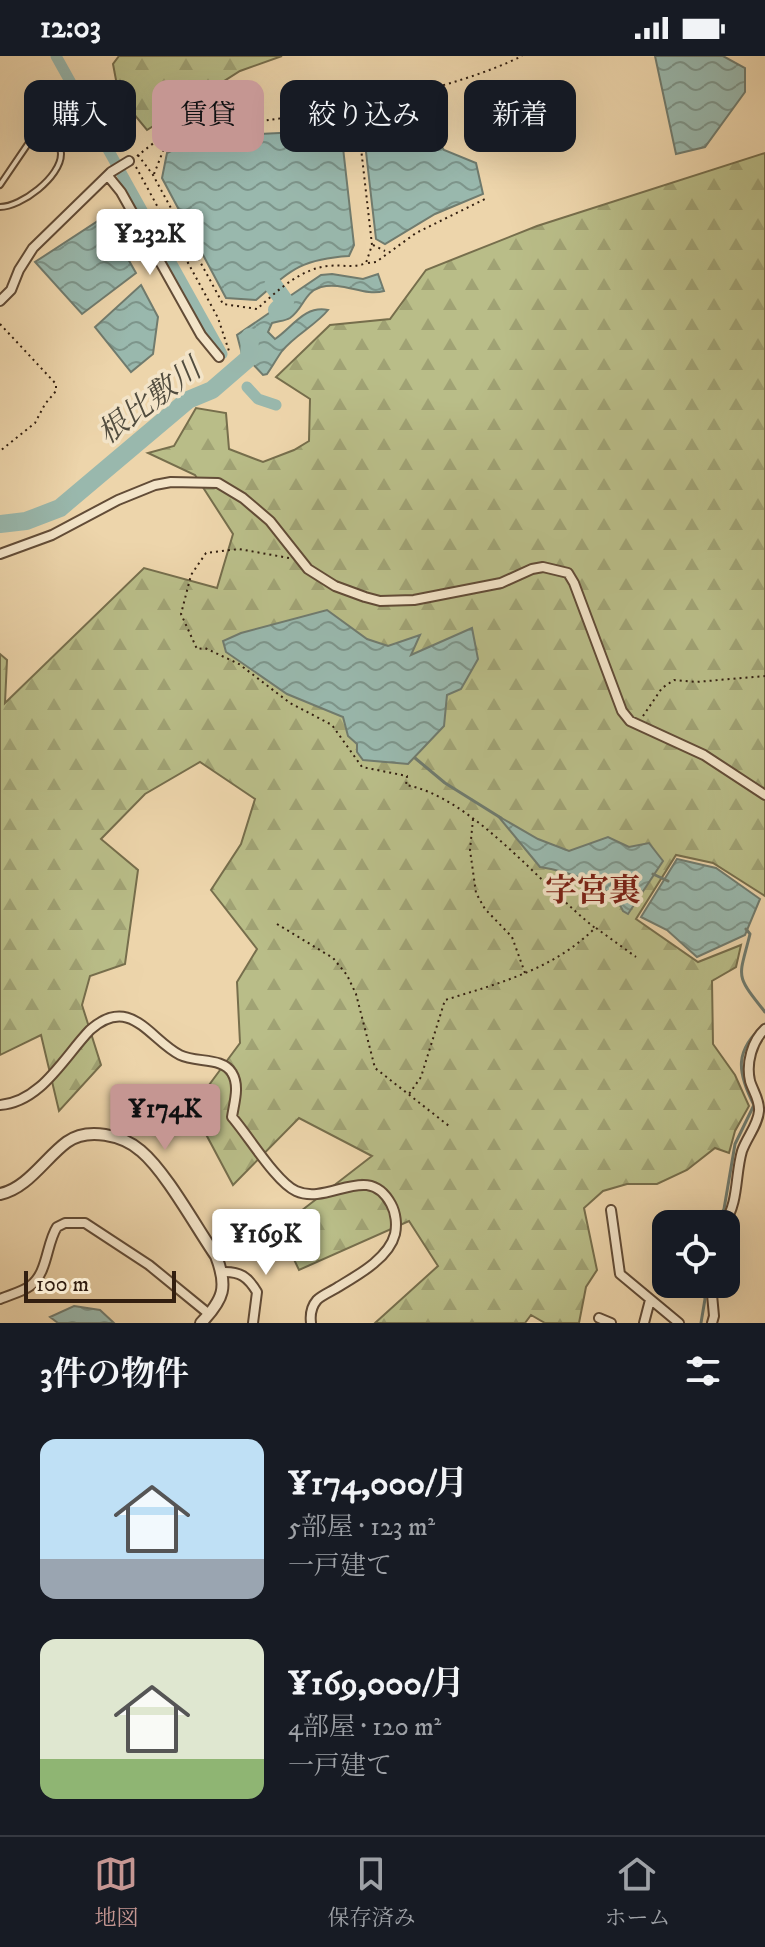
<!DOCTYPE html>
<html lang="ja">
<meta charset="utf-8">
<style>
body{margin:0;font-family:"IM FELL DW Pica","Noto Serif JP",serif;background:#242831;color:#f1f3f6;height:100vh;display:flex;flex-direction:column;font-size:30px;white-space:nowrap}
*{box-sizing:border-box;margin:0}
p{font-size:26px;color:#9ea1a6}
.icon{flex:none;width:44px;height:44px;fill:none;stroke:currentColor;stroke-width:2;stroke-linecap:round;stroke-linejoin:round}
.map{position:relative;height:1267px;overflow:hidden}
.panel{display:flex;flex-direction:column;background:#171b24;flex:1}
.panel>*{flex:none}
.guide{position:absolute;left:24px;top:24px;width:718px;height:72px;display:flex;gap:16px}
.controls{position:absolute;left:652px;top:1154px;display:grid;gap:16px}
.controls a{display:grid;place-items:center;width:88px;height:88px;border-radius:16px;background:#171b24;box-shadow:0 8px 32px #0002;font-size:40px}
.scale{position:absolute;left:24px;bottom:20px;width:152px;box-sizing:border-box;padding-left:8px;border:4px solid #331f10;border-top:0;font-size:22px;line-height:28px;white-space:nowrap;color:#331f10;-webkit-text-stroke:6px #f3e4c8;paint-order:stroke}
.price{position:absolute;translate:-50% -68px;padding:0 18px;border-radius:8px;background:#fff;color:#222;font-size:26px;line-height:52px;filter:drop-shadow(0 2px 4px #0008)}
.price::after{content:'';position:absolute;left:50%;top:48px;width:24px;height:18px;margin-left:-12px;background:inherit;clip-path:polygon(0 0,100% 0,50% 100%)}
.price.on{background:#c59692;color:#111}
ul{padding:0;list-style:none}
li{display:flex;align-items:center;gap:24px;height:200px;padding:0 40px}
li span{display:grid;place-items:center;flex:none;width:224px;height:160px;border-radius:16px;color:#555}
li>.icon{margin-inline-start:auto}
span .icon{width:96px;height:96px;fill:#fffc;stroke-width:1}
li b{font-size:34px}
h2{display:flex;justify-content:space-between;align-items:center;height:96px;padding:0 40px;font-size:34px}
.pill{padding:0 28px;border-radius:16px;background:#171b24;box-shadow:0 8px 32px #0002;font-size:28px;line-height:72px}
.pill.on{background:#c59692;color:#111}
.status{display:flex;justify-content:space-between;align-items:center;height:56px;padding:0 40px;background:#171b24;direction:ltr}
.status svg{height:22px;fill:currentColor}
.tabs{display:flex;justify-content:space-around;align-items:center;height:112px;border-top:2px solid #363941;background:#171b24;font-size:22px;color:#9ea1a6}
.tabs a{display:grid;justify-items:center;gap:4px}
.tabs .on{color:#c59692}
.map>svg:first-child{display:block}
</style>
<div class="status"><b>12:03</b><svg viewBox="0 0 49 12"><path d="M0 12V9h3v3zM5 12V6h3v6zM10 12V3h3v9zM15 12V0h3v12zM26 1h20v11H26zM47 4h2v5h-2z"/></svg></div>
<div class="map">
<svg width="765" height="1267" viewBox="0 0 765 1267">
<defs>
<pattern id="forest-firs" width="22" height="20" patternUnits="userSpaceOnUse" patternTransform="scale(2)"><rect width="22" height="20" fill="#b9bd88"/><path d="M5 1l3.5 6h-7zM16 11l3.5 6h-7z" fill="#a0a274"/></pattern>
<pattern id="water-waves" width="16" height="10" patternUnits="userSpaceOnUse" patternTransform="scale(2)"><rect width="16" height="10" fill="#99b8ad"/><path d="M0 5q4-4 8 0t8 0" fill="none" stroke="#7d958b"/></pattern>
</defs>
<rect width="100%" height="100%" fill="#edd5ab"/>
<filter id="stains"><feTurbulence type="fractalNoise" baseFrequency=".0025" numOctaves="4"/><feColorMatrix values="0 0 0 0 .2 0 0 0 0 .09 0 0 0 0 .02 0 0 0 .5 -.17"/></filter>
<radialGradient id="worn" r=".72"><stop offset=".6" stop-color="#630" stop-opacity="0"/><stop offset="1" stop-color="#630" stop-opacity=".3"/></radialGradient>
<path fill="url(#forest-firs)" stroke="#766e4c" stroke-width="2" d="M119,0h163l-42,15 -93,59 -28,-34 -6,-32z
M765,97v743l-52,-33 -37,-8 -40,64 62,43 43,-17 -5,22 -24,14 1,63 22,31 14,31 -14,25 -6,22 -14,-5 -28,22 -30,14h-30l-24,7 -19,17 13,62 -11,17 -7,36h-34l-14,-8 -6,8h-150l63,-57 -29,-45 -110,49 -20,-42 93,-72 -73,-38 -66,67 -41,-77 48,-65 -3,-61 20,-33 -46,-59 30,-46 14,-45 -55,-37 -55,32 -44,45 37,31 -13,94 -35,12 -8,29 19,60 -42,46 -18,-76 -41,20v-401l7,6 -2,43 139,-135 73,20 16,-54 -38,-59 -47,-22 26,-7 22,-38 30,5 3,36 34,13 31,-12 15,-9 1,-42 -34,-22 54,-52 60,-6 36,-49 111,-44z"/>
<path fill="url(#water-waves)" stroke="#707b6e" stroke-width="2" d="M655,0h68l22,12v24l-40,55 -29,7z
M394,52l29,11 21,31 32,13 7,31 -48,20 -50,30 -9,-5 -14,-122z
M341,74l13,115 -5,11c-48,3 -58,14 -93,44l-30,-2 -64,-120 5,-25 33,-16z
M104,161l32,56 -54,41 -47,-52z
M332,218l31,5 15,-5 6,17c-20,6 -41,-10 -63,-4 -17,5 -17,21 -31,31 -5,3 -12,3 -18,5l-4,9 7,7c17,-11 29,-34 53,-29 -12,15 -33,25 -46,41 -5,7 -10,16 -15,23l-4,1 -12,-13 -3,1 -6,-9 -5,-19 35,-24 8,-8 -4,-6 6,-4 5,5 34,-23z
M141,229l17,32 -5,37 -22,18 -36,-45z
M327,554l40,29 21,7 32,-11 -9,20 61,-27 6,31 -17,30 -14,6 -3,31 -36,38 -45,-4 -6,-8v-8l-9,-8 -5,-19 -56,-23 -61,-42 -3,-11 18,-8z
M498,760l40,23 31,12 39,-14 21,10 20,-4 14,18 -35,53 -5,-3c-11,-26 -56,-40 -83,-44z
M677,803l39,9 44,31 -15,36 -48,22 -30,-27 -26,-13z
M74,1250l26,4 14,13h-56l-8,-6z"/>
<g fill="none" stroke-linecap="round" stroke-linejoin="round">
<path stroke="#707b6e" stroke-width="3" d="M415,702l30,25 56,35
M653,818l15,7
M746,873l4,5c-11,45 -16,39 15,78
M715,1168l9,-15 11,-65 19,-39c-17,-33 -20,-55 11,-81
M701,1267l4,-24 -3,-15"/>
<path stroke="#99b8ad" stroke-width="11" d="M56,0l166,298
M247,331l11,12 18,6"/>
<path stroke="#99b8ad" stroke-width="18" d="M273,229l12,17 -8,8
M0,468l26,-3 34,-13 128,-108 24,-10 37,-32 1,-21"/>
<defs>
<path id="service" d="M0,129l34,-50 17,-13c3,9 10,22 10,32 0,23 -40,53 -61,53"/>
<path id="minor" d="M108,120l13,16 80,143 18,22
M0,245l11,-11 8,-20 14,-22 78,-76 18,-11
M0,498l52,-19 66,-35 37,-15 16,-3 47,1 25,15 27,23 38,48 27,17 30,11 15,4 34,-1 87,-17 31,-14 11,-2 25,6 6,10 48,128 8,10 74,34 61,40
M0,1049c41,-3 64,-48 90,-75 41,-36 60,10 90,25 16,8 43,2 52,18 8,13 2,30 0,44 16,18 44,65 64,74 33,15 72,-30 95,13 5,9 6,21 4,30 -6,24 -37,41 -57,53 -6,4 -16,8 -21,13 -6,7 -7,15 -6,23
M611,1154l9,64 59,49
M724,1168c15,-22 11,-49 18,-73 5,-14 16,-26 17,-40 1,-11 -6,-20 -9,-30 -4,-18 2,-40 15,-52
M222,1216c18,-1 26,5 35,20l-4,31
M711,1228l3,32 -2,7
M0,1243c9,-4 22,-7 30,-13 18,-13 16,-42 27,-59l8,-4h20l64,42 60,49
M599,1262l12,5
M644,1267l6,-23"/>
<path id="tertiary" d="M0,1138c27,-5 46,-37 67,-52 21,-15 56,-7 74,9 25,21 55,76 75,105 12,31 8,43 -15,67"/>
</defs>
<use href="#service" stroke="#624c37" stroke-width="8"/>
<use href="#minor" stroke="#624c37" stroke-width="12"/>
<use href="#tertiary" stroke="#624c37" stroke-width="14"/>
<path stroke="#331f10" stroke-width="2" stroke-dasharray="2 4" stroke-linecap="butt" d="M138,99l15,20 70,129 34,5c20,-18 43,-40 71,-43 14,-2 25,3 38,-3l6,-18 -16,-141
M137,100c8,-6 16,-13 24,-18 31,-18 74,-13 108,-18 77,-11 184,-30 253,-64
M136,111l82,151 11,33
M154,118l11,-28 29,-13 15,-2
M373,189l12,6
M368,207l8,-1 40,-29 71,-35
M0,268l56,60v7l-11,13 -10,19 -35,28
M289,502l-50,-9 -33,4 -15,22 -10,39 16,35 8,-1 34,16 51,39 42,22 30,42 45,9 -1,9c66,12 136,101 189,143 -41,41 -95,55 -150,72l-24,77 -12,17
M643,660l19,-28 12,-8 22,2 69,-6
M473,763l-3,31 6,43 9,16 27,28 13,36
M277,868l56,34 14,17 9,19 19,74 74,58
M596,872l40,29"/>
<use href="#service" stroke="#f3e4c8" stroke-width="4"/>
<use href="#minor" stroke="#f3e4c8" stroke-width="8"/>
<use href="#tertiary" stroke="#f3e4c8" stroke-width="10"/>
</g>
<g text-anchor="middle" stroke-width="7" stroke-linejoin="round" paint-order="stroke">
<g font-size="30" font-style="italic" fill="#524d3f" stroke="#f3e4c8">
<text transform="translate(149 345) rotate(-37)" y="10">根比敷川</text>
</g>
<g font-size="32" font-weight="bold" fill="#7a1f14" stroke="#f3e4c8">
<text x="593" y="845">字宮裏</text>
</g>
</g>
<rect width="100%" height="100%" filter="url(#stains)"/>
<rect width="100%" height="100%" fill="url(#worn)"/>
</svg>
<div class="controls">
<a><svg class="icon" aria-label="locate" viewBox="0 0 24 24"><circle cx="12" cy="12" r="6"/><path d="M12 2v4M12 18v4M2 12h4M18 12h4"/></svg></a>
</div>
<div class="scale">100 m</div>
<b class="price" style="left:150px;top:221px">¥232K</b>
<b class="price on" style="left:165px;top:1096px">¥174K</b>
<b class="price" style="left:266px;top:1221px">¥169K</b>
<div class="guide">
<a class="pill">購入</a>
<a class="pill on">賃貸</a>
<a class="pill">絞り込み</a>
<a class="pill">新着</a>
</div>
</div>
<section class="panel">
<h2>3件の物件<svg class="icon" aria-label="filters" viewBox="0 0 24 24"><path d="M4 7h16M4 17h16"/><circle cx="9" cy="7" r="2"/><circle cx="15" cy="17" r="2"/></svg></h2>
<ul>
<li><span style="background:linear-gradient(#bfe0f5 75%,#9aa5b1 0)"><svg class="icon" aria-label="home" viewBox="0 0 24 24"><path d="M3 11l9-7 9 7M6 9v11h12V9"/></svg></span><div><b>¥174,000/月</b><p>5部屋 · 123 m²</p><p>一戸建て</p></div></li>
<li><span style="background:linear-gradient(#dfe7d0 75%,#8fb573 0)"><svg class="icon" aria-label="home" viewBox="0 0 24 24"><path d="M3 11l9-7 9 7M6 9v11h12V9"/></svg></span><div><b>¥169,000/月</b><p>4部屋 · 120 m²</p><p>一戸建て</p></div></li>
</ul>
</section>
<nav class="tabs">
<a class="on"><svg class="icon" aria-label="map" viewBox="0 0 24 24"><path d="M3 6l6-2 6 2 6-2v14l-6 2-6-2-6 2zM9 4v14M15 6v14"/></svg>地図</a>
<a><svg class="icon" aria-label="saved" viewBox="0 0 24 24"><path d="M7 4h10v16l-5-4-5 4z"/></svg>保存済み</a>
<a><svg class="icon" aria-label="home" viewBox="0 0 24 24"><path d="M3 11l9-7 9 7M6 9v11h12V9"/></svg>ホーム</a>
</nav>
